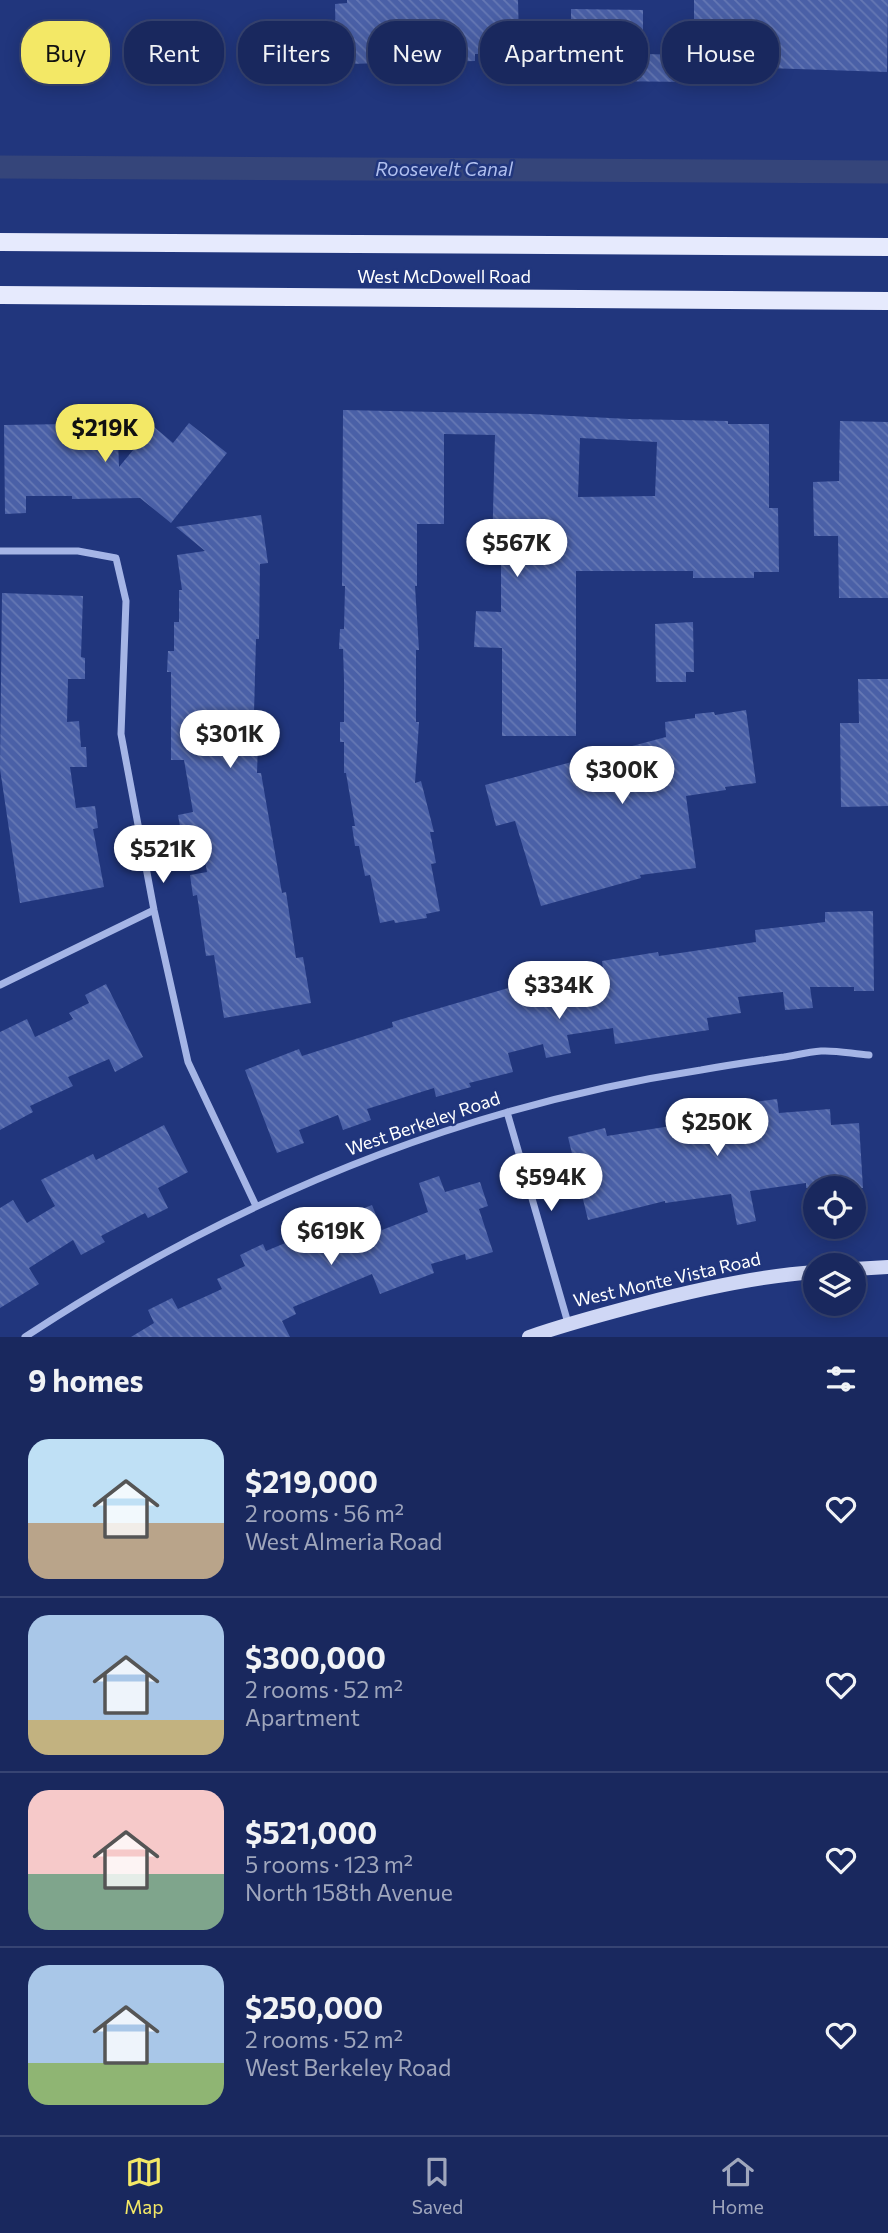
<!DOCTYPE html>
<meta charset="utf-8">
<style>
body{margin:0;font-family:Commissioner,sans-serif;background:#263467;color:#f1f3f6;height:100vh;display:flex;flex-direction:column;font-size:26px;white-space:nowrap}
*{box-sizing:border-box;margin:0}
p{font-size:23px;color:#9fa6bc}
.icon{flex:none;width:38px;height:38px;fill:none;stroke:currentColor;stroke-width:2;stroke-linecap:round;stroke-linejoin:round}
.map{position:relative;height:1337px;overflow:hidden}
.drawer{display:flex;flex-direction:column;background:#19285e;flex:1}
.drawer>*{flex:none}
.top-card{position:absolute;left:21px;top:21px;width:847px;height:63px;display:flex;gap:14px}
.fabs{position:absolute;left:803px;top:1176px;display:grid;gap:14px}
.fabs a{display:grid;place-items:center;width:63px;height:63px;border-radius:50%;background:#19285e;box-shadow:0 4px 18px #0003,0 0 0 2px #374473;font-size:35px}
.price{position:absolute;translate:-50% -60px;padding:0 16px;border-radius:24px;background:#fff;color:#222;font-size:23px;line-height:46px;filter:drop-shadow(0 2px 4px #0008)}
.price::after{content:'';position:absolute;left:50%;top:42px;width:21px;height:16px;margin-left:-10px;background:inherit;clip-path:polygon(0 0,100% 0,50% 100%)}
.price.on{background:#f3e866;color:#111}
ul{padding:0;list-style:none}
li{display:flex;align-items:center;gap:21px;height:175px;padding:0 28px}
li+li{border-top:2px solid #374473}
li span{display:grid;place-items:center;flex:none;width:196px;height:140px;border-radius:21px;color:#555}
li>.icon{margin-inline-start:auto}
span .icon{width:84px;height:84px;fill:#fffc;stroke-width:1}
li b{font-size:30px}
h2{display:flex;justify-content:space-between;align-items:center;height:84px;padding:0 28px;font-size:30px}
.chip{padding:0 24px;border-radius:28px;background:#19285e;box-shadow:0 4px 18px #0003,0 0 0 2px #374473;font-size:24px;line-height:63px}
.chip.on{background:#f3e866;color:#111}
.dock{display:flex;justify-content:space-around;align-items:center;height:98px;border-top:2px solid #374473;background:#19285e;font-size:19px;color:#9fa6bc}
.dock a{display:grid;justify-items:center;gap:4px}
.dock .on{color:#f3e866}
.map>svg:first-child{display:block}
</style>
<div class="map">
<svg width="888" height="1337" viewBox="0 0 888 1337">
<defs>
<pattern id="building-back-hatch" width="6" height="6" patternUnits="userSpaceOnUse" patternTransform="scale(1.75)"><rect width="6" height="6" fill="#4a60a7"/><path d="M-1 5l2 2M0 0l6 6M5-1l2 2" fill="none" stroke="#6578b4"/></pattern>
</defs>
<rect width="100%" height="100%" fill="#21367d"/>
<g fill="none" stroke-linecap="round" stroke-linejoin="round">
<path stroke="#35457a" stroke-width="23" d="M0,167l888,5"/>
</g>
<path fill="url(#building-back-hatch)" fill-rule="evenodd" d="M347,0h171l1,42 -31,1 1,11h-14v7l-129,3v-11h-10l-1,-49 12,-1z
M694,0h194l-1,72 -120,-4v3l-37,-1v-26h-36z
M571,9l72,1v44l46,1v27l-165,-2v-27l47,1z
M343,410l189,4 97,5 99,2v3h41v84h9l1,64h-25v6h-61v-7h-117v165h-74v-88l-28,-1 2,-36 25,1v-61h-9l3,-116 -51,-1v90h-27v62h-2l4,64h-3v72h3l-4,61 6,-2 13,51h-4l6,31 -5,1 9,47 -14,3 1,4 -32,5 -1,-3 -14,3 -10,-48 -5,1 -6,-30h-4l-3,-20h3l-9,-53h-2v-31h-4v-20h4v-42l-1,-31h-4l1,-20h4l1,-43h-3zM580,438l77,4 -2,54 -77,1z
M117,412l2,55 34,-41 20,17 16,-20 38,30 -56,70 -31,-25 -68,1v-3h-46v17l-21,1 -1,-89 66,-1v-11z
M840,421l48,1v176h-49l-1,-62h-24l-1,-54 26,-1z
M261,515l7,48 -8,1 -1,75h-3l-2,74 5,1 -2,59h4l21,120 4,-1 10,66 7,-1 8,46 -87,15 -10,-63 -8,1 -9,-61 -4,1 -3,-21 17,-3 -7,-38 -18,4 -4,-23 15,-3 -9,-52h-13v-88h-4l1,-21h6v-29h5v-32h3l-5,-35 28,-4 -29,-24z
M2,593l81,3 -2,61 4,1v21h-17l-1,43 12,-1 2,26h5l1,20h-17l6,41 19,-2 3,22 -5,1 11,58 -84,16 -20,-134z
M693,622l1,50h-8v10h-30l-1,-58z
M858,679h30v127l-47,1 -1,-84h19z
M746,710l10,73 -31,4 1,3 -40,6 10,72 -56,7 1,3 -100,28 -26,-85 -19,5 -11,-41 181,-48 -1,-15 30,-4v-4l19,-2 1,3z
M873,911l1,80h-20v-4h-44l3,21 -28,2 -2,-18 -45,5 3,16 -34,5 2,12 -94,14 -2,-16 -46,7 4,18 -25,5 -3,-14 -35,9 5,19 -44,11 2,4 -35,10 -2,-9 -67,21 4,11 -28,10 -5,-15 -39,15 5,13 -27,10 -32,-83 54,-21 3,7 91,-29 -1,-5 140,-41 71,-12 -1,-8 56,-9 1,4 97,-14 -1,-12 70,-8v-10z
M106,984l37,73 -28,15 -6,-13 -41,18 5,9 -43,20 3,6 -33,18v-98l27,-13 8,18 38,-18 -4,-6 20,-10 -4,-8z
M777,1099l2,14 51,-4 1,16 28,-2 4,65h-57v-5l-56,8 6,30 -19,4 -6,-31 -66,9v-2l-77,19 -20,-83 37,-9 2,8 77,-12 -2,-13z
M164,1125l24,47 -30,16 10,20 -20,10 -3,-5 -44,23 4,6 -24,13 -8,-15 -44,28 10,16 -39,24v-100l13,-8 14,23 28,-17 -14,-26 52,-26 3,6z
M439,1176l6,16 35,-10 8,24 -9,3 14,43 -27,8 -1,-6 -34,10 3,9 -54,21 -8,-20 -79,33 3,7 -14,7 8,16h-159l23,-14 -6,-13 24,-12 6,11 44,-20 -5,-10 28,-13 -5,-11 23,-11 3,7 29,-12 3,6 54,-22 -3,-9 23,-9 10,25 46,-18 -9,-29z"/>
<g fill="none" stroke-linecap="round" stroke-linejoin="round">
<path stroke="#a5b5e6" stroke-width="7" d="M0,551h78l38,7 10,43 -5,133 33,176 34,152 68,144
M0,985l154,-75
M507,1112l61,211
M25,1337c205,-135 432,-230 676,-267 28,-5 55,-9 83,-13 12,-2 25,-5 37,-6 16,-1 32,3 48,4"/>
<path stroke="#cfd7f5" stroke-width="14" d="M854,1269l34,-2
M529,1337c37,-13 75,-23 113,-33 57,-15 115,-28 174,-32"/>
<path stroke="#e6eafd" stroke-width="18" d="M0,242l888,5
M0,295l888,6"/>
</g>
<g text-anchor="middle" stroke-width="5" stroke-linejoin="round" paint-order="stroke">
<g font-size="18" fill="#fff" stroke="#21367d">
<text x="444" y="283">West McDowell Road</text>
<text transform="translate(423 1124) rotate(-19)" y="6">West Berkeley Road</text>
<text transform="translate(667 1280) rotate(-13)" y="6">West Monte Vista Road</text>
</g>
<g font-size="19" font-style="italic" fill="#b0bfee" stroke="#21367d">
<text x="444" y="176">Roosevelt Canal</text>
</g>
</g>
</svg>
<div class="fabs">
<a><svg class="icon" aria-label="locate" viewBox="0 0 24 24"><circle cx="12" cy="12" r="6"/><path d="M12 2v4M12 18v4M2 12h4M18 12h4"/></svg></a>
<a><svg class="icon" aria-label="layers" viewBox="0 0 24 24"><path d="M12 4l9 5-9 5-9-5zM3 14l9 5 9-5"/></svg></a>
</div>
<b class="price on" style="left:105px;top:464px">$219K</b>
<b class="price" style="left:517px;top:579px">$567K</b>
<b class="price" style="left:230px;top:770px">$301K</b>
<b class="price" style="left:622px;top:806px">$300K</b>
<b class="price" style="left:163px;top:885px">$521K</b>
<b class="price" style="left:559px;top:1021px">$334K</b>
<b class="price" style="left:717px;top:1158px">$250K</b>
<b class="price" style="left:551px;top:1213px">$594K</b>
<b class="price" style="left:331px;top:1267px">$619K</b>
<div class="top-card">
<a class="chip on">Buy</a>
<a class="chip">Rent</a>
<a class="chip">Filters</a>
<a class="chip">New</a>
<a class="chip">Apartment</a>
<a class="chip">House</a>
</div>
</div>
<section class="drawer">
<h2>9 homes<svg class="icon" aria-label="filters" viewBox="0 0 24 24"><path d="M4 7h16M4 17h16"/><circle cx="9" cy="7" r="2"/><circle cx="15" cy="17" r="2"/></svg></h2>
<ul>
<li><span style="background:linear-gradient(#bfe0f5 60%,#b9a48a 0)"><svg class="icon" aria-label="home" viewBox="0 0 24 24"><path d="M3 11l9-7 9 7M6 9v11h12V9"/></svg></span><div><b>$219,000</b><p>2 rooms · 56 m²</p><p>West Almeria Road</p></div><svg class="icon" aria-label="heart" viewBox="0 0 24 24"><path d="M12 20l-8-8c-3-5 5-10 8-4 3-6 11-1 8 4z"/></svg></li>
<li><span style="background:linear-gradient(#a9c7e8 75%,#c2b280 0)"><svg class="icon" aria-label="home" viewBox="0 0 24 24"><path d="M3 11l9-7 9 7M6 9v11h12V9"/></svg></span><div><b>$300,000</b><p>2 rooms · 52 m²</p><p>Apartment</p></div><svg class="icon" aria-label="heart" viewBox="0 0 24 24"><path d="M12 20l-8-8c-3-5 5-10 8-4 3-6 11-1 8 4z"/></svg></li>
<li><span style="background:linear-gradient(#f6c9c9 60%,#7fa58c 0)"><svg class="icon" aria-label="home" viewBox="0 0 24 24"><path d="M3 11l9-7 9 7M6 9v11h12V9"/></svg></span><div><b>$521,000</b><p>5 rooms · 123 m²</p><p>North 158th Avenue</p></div><svg class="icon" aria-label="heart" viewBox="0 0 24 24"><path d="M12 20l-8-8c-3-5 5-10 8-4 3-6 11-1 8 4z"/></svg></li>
<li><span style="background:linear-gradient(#a9c7e8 70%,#8fb573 0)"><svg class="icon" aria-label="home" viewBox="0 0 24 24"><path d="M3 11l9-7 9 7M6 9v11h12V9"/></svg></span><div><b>$250,000</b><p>2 rooms · 52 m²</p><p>West Berkeley Road</p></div><svg class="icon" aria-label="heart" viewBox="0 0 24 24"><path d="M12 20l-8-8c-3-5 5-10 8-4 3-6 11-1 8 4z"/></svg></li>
</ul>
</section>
<nav class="dock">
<a class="on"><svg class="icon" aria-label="map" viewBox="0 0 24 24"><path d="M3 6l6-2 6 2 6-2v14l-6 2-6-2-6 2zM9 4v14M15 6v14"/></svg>Map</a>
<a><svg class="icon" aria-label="saved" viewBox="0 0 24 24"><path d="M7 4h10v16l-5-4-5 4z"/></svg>Saved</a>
<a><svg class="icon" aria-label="home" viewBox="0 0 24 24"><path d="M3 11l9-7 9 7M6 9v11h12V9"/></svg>Home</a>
</nav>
